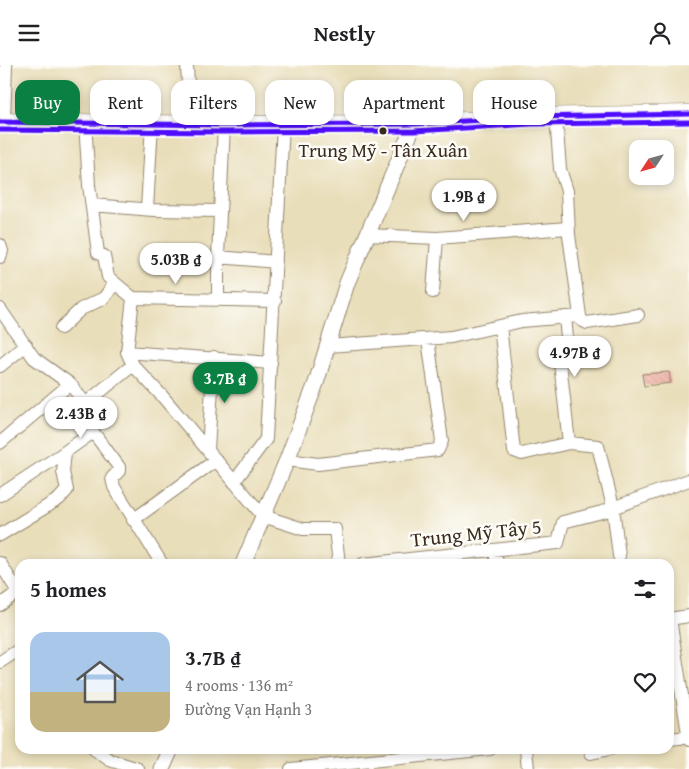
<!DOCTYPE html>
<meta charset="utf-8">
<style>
body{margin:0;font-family:"Gentium Book Plus",serif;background:#f2f2f2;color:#202124;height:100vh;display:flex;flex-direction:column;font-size:19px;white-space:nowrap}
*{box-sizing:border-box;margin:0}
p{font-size:16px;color:#757577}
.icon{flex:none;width:28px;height:28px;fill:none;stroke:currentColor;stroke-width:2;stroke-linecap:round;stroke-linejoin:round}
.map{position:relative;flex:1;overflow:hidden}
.sheet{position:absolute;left:15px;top:494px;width:659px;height:195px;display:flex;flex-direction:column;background:#fff;border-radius:15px;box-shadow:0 2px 8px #0003}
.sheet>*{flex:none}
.banner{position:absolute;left:15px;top:15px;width:660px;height:45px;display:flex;gap:10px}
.needle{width:32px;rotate:234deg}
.fabs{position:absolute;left:629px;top:75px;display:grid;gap:10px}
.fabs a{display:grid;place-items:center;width:45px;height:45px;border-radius:10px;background:#fff;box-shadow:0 2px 8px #0003;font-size:25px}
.price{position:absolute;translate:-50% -42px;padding:0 11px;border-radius:18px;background:#fff;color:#222;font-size:16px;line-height:32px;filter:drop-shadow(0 1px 2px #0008)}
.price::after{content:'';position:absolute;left:50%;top:30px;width:15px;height:11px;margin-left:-8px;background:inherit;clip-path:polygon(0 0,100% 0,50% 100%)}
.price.current{background:#0b8043;color:#fff}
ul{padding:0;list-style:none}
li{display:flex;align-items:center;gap:15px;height:125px;padding:0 15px}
li span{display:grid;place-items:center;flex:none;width:140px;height:100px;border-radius:15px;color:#555}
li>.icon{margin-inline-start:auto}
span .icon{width:60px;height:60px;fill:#fffc;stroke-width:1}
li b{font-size:21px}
h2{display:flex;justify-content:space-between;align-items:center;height:60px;padding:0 15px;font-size:21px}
.chip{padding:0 18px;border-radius:15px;background:#fff;box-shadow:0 2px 8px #0003;font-size:18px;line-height:45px}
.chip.current{background:#0b8043;color:#fff}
header{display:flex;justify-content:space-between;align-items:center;height:65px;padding:0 15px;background:#fff;font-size:22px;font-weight:800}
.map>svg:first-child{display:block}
</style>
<header><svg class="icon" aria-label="menu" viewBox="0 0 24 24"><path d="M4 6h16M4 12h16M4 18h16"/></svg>Nestly<svg class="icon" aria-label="person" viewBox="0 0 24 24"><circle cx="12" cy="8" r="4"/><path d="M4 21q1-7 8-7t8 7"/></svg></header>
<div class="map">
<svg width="689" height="704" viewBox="0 0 689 704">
<defs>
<pattern id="building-back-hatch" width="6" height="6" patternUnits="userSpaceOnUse" patternTransform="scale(1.25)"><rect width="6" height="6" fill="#f0b1a4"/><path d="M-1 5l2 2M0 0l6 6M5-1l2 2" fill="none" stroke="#cf988d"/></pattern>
</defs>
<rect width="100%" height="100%" fill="#fdfcf7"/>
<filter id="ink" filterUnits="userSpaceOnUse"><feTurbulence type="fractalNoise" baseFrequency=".02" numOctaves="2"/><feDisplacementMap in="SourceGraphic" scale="10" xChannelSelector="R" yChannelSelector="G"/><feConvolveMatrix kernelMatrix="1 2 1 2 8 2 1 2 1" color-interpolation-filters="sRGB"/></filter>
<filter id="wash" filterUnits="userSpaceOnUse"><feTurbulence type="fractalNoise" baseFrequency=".0096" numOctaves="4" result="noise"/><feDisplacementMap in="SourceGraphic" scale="20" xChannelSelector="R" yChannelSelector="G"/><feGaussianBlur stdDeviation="1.12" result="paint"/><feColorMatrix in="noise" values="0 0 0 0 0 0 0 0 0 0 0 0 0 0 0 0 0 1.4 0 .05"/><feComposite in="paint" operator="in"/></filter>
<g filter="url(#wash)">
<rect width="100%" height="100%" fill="#e9deba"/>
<g id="blocks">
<path fill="url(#building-back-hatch)" d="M669,307l2,11 -27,3 -2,-12z"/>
</g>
</g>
<g filter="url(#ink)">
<use href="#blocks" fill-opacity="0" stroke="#92846c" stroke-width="1"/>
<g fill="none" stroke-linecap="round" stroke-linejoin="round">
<defs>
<path id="minor" d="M187,0l3,60
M4,57l2,-57
M85,57l4,63 9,68 6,3 4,21 25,21
M92,140l61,5 67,1
M147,144l5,-85
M367,170l70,3
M0,180l2,6 -2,6
M218,192l58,5
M433,227l4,-54 131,-10
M133,233l-6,54 6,13 30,32 100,119 40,13h32l4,35
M133,233l142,3
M218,235v-43l6,-132
M0,244l34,49 36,26 11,14 12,34 26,35v4l-7,7 2,9 48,77
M580,251l1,4 6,3 51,-8
M565,252l3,31 -8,15 9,80
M500,261l14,125 8,3 47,-11 29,3 15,61 6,49
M61,263l20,-19 23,-11 11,-15
M328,281l123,-9 71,-16 58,-5 -11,-81 -2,-44 -7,-22 -4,-52
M127,287l144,11
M0,301l26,-21
M85,339l48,-39
M0,378l70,-59
M208,384l6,-92
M287,395l31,4 120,-14 4,-9 -14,-102
M234,417l32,-43 17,-314
M0,430l65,-43
M133,455l83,-60
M0,470l59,-36 8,-9 -4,-18 2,-20 28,-20
M495,485l2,14
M0,498l20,32
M363,499l195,-21 5,-21 39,-10 87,-32
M0,540l18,-13
M669,554l20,-3
M670,554l19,121
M0,597l20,-13
M669,674l20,-2
M94,684l16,11 28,9
M526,684l2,20
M591,684v4l19,-4
M291,704l199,-20"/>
<path id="tertiary" d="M243,499l44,-104 29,-77 31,-100 67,-159
M162,704l9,-20"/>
<path id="secondary" d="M0,57l224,3 190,-1 117,-7 158,-3"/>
</defs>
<use href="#minor" stroke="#92846c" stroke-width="14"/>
<use href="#tertiary" stroke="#92846c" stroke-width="17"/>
<use href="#secondary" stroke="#92846c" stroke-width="19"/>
<use href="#minor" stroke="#fff" stroke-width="12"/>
<use href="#tertiary" stroke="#fff" stroke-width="15"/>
<use href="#secondary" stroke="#fff" stroke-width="18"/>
<defs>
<path id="bus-1" d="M0,57l224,3 190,-1 117,-7 158,-3"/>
<path id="bus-2" d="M0,65l224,2 190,-1 117,-7 158,-2"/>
</defs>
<use href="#bus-1" stroke="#fdfcf7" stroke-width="9"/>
<use href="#bus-2" stroke="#fdfcf7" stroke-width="9"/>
<use href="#bus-1" stroke="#4f0aff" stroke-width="5"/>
<use href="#bus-2" stroke="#4f0aff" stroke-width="5"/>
</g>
</g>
<circle fill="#3b2a1e" stroke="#fdfcf7" stroke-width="2" cx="383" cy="66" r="4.5"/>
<g text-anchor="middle" stroke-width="5" stroke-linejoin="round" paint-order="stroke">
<g font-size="19" fill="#3b2a1e" stroke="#fdfcf7">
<text x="383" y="92">Trung Mỹ - Tân Xuân</text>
</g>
<g font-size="20" fill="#3b2a1e" stroke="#fdfcf7">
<text transform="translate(476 468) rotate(-6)" y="7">Trung Mỹ Tây 5</text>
</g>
</g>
</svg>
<div class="fabs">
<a><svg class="needle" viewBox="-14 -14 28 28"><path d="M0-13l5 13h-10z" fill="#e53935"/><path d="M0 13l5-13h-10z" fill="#757577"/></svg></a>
</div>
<b class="price" style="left:464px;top:157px">1.9B ₫</b>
<b class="price" style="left:176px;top:220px">5.03B ₫</b>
<b class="price" style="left:575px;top:313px">4.97B ₫</b>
<b class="price current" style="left:225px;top:339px">3.7B ₫</b>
<b class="price" style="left:81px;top:374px">2.43B ₫</b>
<div class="banner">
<a class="chip current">Buy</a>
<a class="chip">Rent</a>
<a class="chip">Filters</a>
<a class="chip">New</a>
<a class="chip">Apartment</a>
<a class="chip">House</a>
</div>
<section class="sheet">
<h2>5 homes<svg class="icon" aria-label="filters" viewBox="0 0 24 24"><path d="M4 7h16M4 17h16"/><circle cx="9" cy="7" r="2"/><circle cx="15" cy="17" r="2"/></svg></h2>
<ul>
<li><span style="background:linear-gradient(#a9c7e8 60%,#c2b280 0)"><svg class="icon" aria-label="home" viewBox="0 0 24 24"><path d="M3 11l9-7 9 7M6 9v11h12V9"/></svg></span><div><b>3.7B ₫</b><p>4 rooms · 136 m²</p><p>Đường Vạn Hạnh 3</p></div><svg class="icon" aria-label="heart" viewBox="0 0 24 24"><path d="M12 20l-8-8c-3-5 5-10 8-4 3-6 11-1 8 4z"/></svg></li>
</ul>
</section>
</div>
